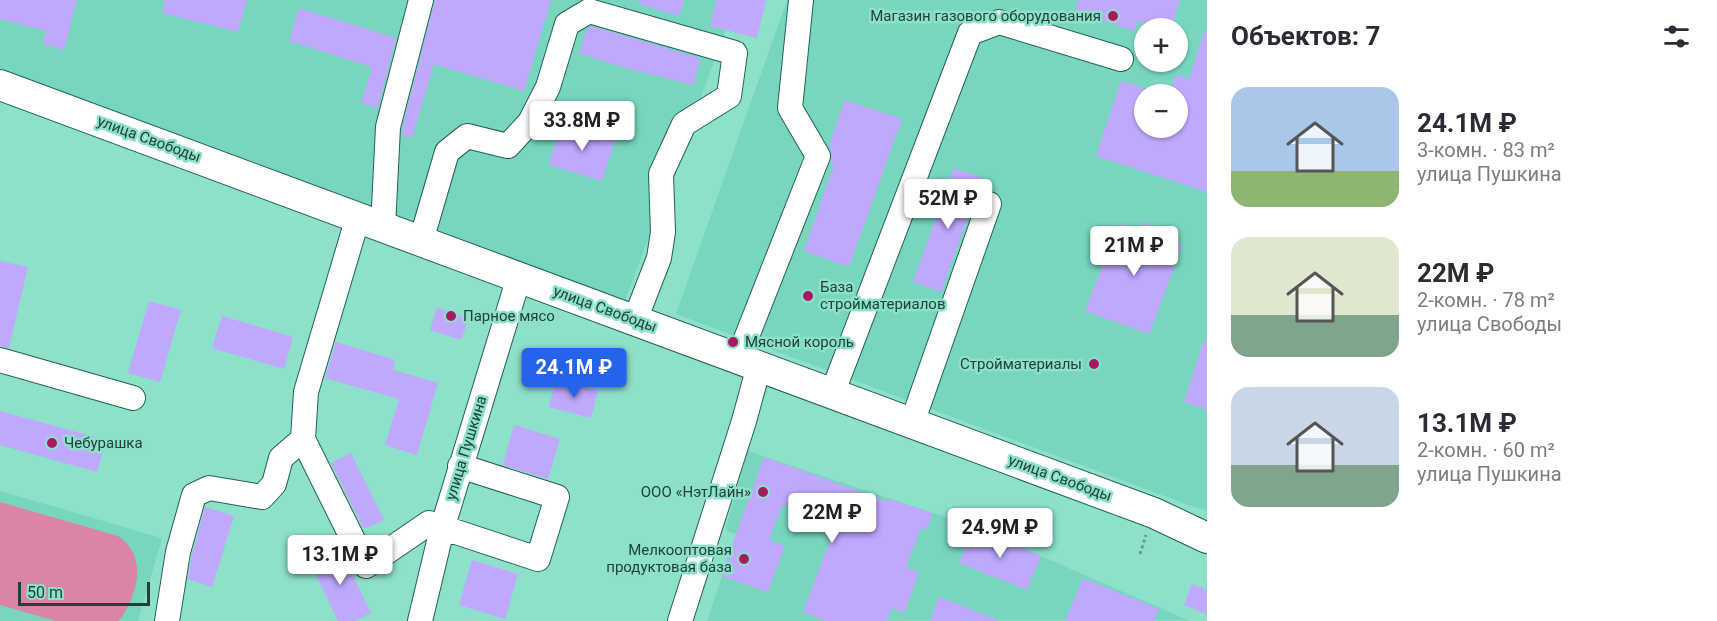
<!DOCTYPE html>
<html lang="ru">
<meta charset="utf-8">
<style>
body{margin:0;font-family:Roboto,sans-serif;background:#f2f2f3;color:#2b2b33;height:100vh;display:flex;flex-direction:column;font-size:22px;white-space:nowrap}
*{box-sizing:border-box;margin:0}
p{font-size:20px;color:#7c7c81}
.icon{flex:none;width:33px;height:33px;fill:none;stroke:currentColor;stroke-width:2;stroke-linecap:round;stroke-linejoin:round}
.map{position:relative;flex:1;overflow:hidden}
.side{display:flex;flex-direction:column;background:#fff;width:510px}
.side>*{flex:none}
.fabs{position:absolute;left:1134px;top:18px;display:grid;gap:12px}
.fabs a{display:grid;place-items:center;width:54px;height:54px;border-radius:50%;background:#fff;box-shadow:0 2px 4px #0004;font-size:30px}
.scale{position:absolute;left:18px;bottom:15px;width:132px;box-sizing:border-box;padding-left:6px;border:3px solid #1f4139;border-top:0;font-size:16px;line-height:21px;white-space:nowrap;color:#1f4139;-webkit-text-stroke:4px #8de0ca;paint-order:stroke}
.price{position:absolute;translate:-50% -51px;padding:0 14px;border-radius:6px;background:#fff;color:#222;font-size:20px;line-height:39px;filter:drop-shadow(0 2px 3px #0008)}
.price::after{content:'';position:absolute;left:50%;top:36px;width:18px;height:14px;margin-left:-9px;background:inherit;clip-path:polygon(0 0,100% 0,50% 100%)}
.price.current{background:#2563eb;color:#fff}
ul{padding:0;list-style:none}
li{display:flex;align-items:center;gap:18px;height:150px;padding:0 24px}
li span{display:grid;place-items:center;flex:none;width:168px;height:120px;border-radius:18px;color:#555}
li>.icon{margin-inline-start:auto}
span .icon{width:72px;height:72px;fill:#fffc;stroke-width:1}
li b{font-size:26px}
h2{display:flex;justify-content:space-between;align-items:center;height:72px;padding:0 24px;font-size:26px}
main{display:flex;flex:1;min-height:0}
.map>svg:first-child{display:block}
</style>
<main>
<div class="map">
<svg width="1207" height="621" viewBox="0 0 1207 621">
<rect width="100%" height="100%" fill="#8de0ca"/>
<path fill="#78d6bf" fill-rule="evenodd" d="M0,0h737l-116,312 -621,-229z
M787,0h420v510l-16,-4 -515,-192zM1144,28h34v34h-34zM1144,94h34v34h-34z
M748,451l224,75 216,94 -481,1 29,-87 -11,-4z
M0,491l162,47 -24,83h-138z"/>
<path fill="#db84a5" d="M0,502l118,34c30,20 20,57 3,82l-3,3h-62l-56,-16z"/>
<path fill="#bfa8fe" d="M0,0h77l-13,50 -21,-6 3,-13 -46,-12z
M165,0h82l-9,32 -76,-19z
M435,0h116l-27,91 -90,-27 -22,74 -10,-3v-6z
M639,0h45l-5,16 -40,-12z
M716,0h50l-9,38 -47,-12z
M1079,0h101l-9,28h-9l-24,-7 -4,10 -59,-19z
M299,8l97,30 -18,70 -17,-5 11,-36 -83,-26z
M591,26l109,32 -6,27 -65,-16 -50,-16 8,-24z
M1204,32h3v160l-111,-36 25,-75 23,7v40h34v-34h-8l6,-19 13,4z
M845,100l57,19 -53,148 -45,-16 30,-87 -3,-1 1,-9 -3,-8z
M561,124l54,16 -13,41 -53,-16z
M954,168l28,10 -41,114 -28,-10z
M1143,222l18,7 -3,7 24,10 -33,88 -64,-23 34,-88 21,8z
M0,261l28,6 -19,81 -9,-2z
M149,301l32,9 -21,72 -32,-9z
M437,308l32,10 -8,22 -31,-10z
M222,316l71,21 -9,32 -72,-21z
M1204,340l3,1v69l-23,-8z
M336,342l59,18 -2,10 45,13 -21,72 -32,-10 14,-46 -74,-21z
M556,380l42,11 -7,27 -42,-11z
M0,411l106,29 -9,32 -97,-27z
M514,425l46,14 -12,40 -45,-14z
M351,453l33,67 -20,9 -33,-66z
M764,457l125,45 1,-3 42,14 -5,17 -6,-2 -15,39 13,6 -15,40 -12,-5 -5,13h-61l-23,-9 33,-87 -53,-21 -14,36 16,6 -17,46 -47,-16z
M205,507l29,9 -22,71 -24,-8 4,-24z
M973,528l68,28 -14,34 -68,-27z
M338,546l33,67 -17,8h-16l-29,-61z
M472,560l46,14 -13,45 -46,-14z
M1083,578l76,31 -5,12h-89z
M1192,584l15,6v24l-23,-9z
M939,597l59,23v1h-68z"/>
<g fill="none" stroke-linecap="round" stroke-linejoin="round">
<defs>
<path id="minor" d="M358,217l-52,175 -3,47 63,127 63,-43 109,36 19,-62 -97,-31
M383,227l5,-100 33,-127
M421,241l26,-89 20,-16 41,10 22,-24 18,-35 19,-63 22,-13 146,42 -6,43 -45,28 -23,50 2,58 -4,26 -24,62
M738,359l80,-203 -28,-48 11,-108
M0,360l133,38
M832,394l138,-361 29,-11 122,37
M912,423l77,-219
M167,621l11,-69 16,-57 15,-7 53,9 12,-13 7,-26 22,-19
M420,621l22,-92 77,-252
M680,621l64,-200 15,-55"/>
<path id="major" d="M0,85l1154,428 53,25"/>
</defs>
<use href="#minor" stroke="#216254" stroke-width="26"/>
<use href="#major" stroke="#216254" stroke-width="32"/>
<path stroke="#5f9d8d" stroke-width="3" stroke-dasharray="3 3" stroke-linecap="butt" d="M1140,554l6,-19"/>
<use href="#minor" stroke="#fff" stroke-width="24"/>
<use href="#major" stroke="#fff" stroke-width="30"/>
</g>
<g fill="#a51a61" stroke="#8de0ca" stroke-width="2">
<circle cx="1113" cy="16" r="6"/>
<circle cx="808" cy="296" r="6"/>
<circle cx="451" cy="316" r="6"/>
<circle cx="733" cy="342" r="6"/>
<circle cx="1094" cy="364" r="6"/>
<circle cx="52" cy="443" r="6"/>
<circle cx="763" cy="492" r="6"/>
<circle cx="744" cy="559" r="6"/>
</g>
<g text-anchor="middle" stroke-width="5" stroke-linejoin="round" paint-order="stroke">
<g font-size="15" fill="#1f4139" stroke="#8de0ca" text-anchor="end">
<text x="1101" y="21">Магазин газового оборудования</text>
<text x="820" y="292" text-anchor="start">База<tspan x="820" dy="17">стройматериалов</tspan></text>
<text x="463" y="321" text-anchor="start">Парное мясо</text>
<text x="745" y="347" text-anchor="start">Мясной король</text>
<text x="1082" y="369">Стройматериалы</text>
<text x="64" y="448" text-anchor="start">Чебурашка</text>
<text x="751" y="497">ООО «НэтЛайн»</text>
<text x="732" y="555">Мелкооптовая<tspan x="732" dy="17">продуктовая база</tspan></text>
</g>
<g font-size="15" fill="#1f4139" stroke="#8de0ca">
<text transform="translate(149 139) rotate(20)" y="5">улица Свободы</text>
<text transform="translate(605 309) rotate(20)" y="5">улица Свободы</text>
<text transform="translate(466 448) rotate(-73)" y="5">улица Пушкина</text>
<text transform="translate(1060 478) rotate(20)" y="5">улица Свободы</text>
</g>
</g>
</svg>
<div class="fabs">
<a>+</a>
<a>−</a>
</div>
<div class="scale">50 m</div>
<b class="price" style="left:582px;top:152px">33.8M ₽</b>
<b class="price" style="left:948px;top:230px">52M ₽</b>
<b class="price" style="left:1134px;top:277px">21M ₽</b>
<b class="price current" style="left:574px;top:399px">24.1M ₽</b>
<b class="price" style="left:832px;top:544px">22M ₽</b>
<b class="price" style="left:1000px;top:559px">24.9M ₽</b>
<b class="price" style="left:340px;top:586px">13.1M ₽</b>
</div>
<section class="side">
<h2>Объектов: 7<svg class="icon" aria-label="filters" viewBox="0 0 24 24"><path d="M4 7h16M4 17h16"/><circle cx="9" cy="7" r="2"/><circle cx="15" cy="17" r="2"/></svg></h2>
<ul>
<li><span style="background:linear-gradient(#a9c7e8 70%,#8fb573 0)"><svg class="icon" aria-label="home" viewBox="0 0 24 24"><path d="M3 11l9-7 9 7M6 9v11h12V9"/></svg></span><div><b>24.1M ₽</b><p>3-комн. · 83 m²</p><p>улица Пушкина</p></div></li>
<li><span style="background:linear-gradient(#dfe7d0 65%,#7fa58c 0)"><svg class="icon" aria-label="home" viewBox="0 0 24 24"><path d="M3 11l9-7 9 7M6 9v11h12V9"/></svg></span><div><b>22M ₽</b><p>2-комн. · 78 m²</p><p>улица Свободы</p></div></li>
<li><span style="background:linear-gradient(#c9d6e8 65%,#7fa58c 0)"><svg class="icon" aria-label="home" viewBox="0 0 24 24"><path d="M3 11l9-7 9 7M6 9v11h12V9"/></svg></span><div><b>13.1M ₽</b><p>2-комн. · 60 m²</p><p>улица Пушкина</p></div></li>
</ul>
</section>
</main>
